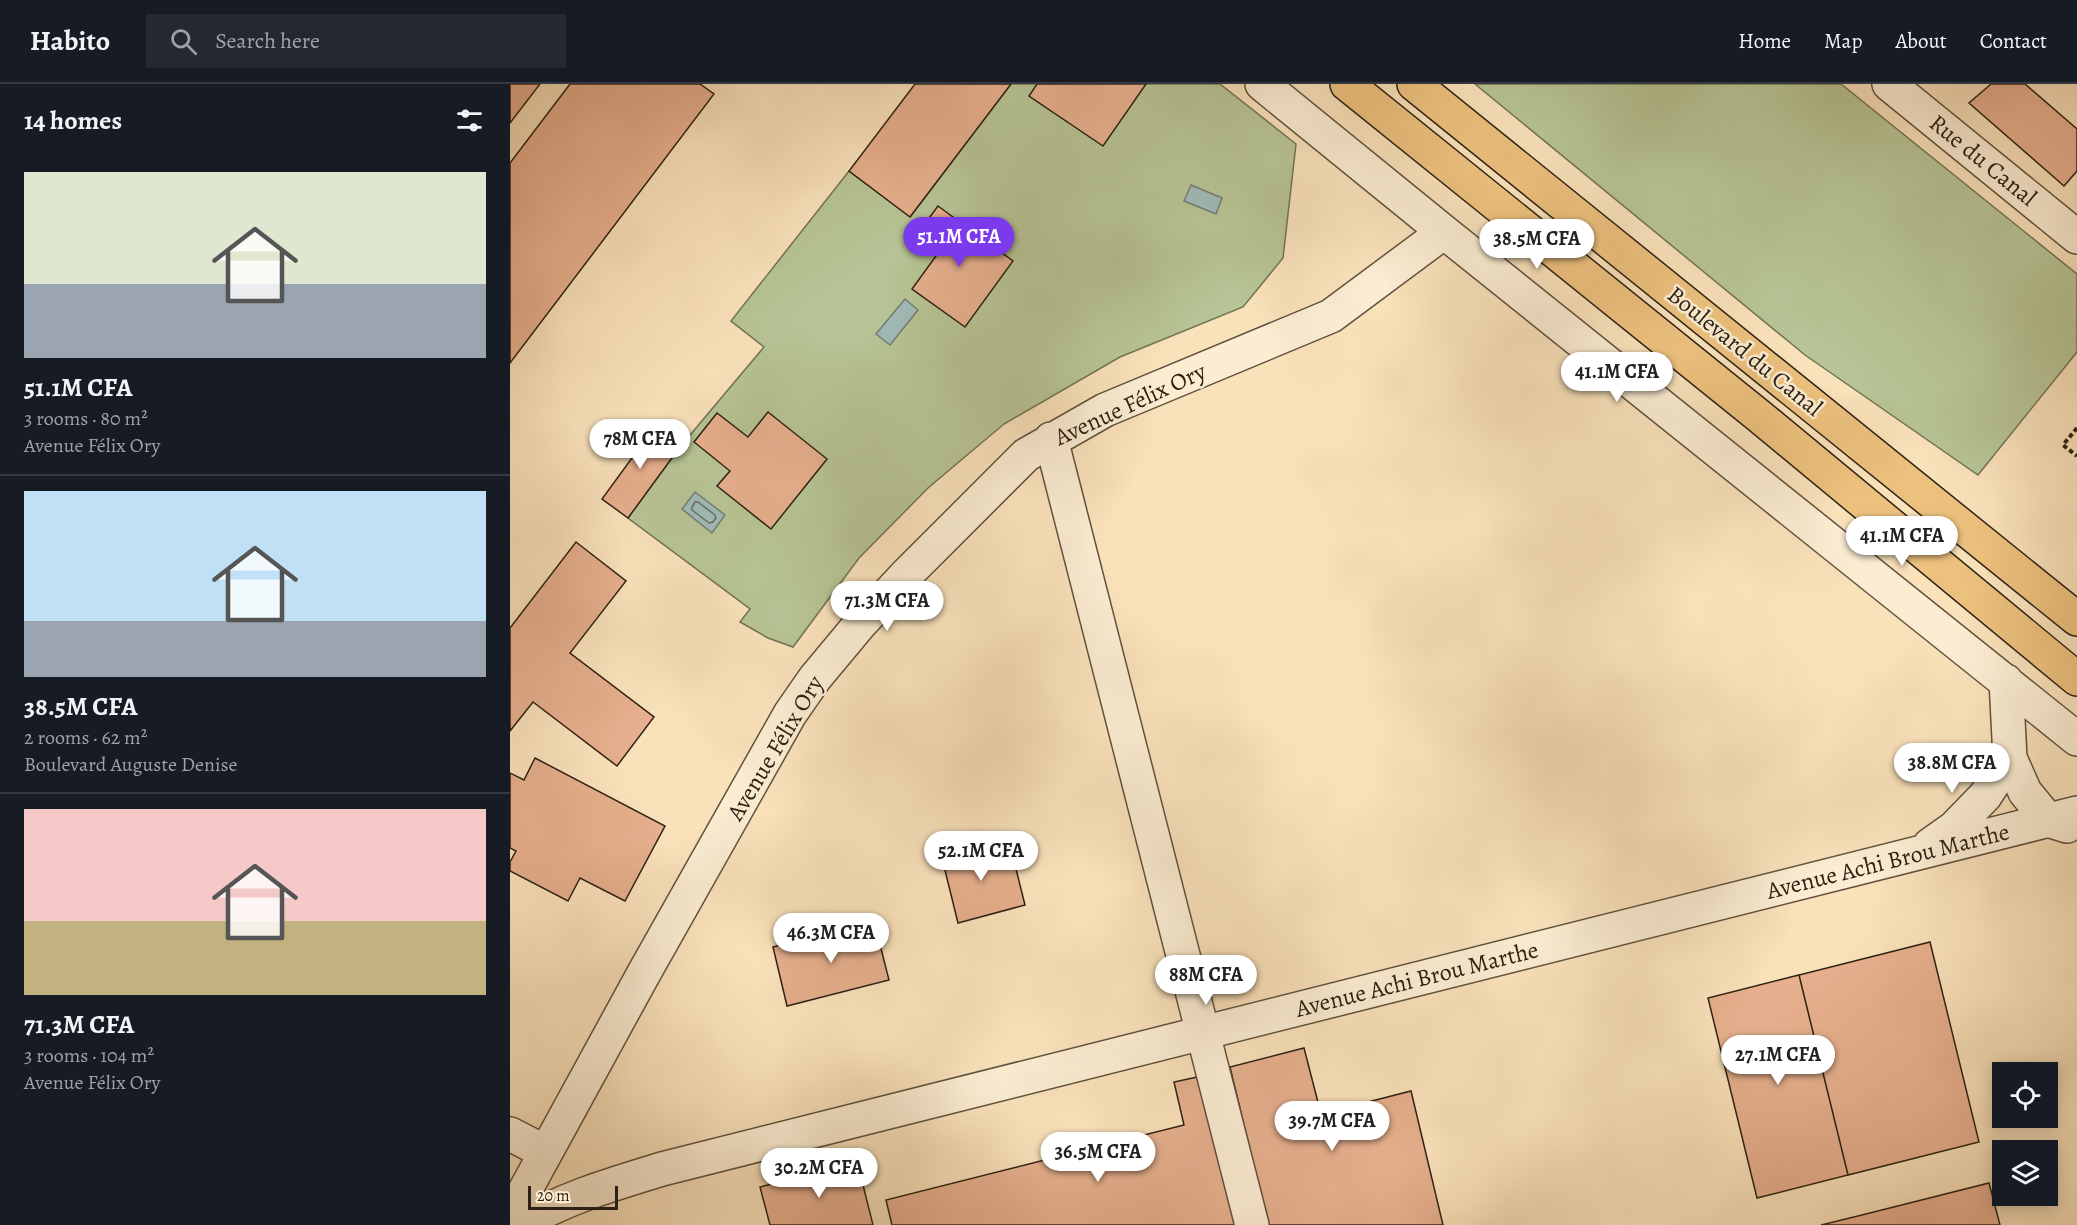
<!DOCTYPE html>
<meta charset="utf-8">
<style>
body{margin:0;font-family:Alegreya,serif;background:#242831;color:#f1f3f6;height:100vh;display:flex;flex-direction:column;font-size:22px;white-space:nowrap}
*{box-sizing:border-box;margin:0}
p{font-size:20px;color:#9ea1a6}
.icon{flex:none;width:33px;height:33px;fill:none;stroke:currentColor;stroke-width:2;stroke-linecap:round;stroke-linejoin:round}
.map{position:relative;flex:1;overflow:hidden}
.side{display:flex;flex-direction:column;background:#171b24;width:510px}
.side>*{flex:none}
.controls{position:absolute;left:1482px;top:978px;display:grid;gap:12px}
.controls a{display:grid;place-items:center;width:66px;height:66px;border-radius:0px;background:#171b24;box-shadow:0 3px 15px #0003;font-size:30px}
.scale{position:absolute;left:18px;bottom:15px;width:90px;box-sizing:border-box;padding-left:6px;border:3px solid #2d2114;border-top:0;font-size:16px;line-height:21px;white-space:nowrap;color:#2d2114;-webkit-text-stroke:4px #fbecd2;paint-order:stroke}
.price{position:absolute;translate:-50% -51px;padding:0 14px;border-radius:21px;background:#fff;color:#222;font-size:20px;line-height:39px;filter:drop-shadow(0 2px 3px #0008)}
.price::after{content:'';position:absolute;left:50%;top:36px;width:18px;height:14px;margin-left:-9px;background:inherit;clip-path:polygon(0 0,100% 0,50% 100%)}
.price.on{background:#7c3aed;color:#fff}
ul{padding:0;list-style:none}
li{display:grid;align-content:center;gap:12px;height:318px;padding:0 24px}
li+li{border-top:2px solid #363941}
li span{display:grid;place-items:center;height:186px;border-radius:0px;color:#555}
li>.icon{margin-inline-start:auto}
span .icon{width:108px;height:108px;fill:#fffc;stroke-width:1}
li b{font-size:26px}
h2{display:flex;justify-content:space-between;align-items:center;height:72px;padding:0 24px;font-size:26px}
header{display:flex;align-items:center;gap:36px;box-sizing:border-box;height:84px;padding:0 30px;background:#171b24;border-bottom:2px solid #363941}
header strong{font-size:28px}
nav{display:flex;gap:33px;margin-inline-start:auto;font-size:21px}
.search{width:420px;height:54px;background:#242831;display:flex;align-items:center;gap:15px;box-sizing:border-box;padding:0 21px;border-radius:0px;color:#9ea1a6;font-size:22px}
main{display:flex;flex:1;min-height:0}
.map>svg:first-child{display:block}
</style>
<header>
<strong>Habito</strong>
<div class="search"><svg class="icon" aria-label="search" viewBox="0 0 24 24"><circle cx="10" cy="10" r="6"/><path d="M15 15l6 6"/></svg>Search here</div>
<nav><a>Home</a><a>Map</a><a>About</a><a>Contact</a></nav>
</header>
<main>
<section class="side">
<h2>14 homes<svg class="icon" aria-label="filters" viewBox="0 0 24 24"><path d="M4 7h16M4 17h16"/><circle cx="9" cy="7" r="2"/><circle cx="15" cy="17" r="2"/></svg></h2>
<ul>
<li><span style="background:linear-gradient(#dfe7d0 60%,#9aa5b1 0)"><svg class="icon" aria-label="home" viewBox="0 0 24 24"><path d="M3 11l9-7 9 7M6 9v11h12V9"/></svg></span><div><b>51.1M CFA</b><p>3 rooms · 80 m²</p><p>Avenue Félix Ory</p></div></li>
<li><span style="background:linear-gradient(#bfe0f5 70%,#9aa5b1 0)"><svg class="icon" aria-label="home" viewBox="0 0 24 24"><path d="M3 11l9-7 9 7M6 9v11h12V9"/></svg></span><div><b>38.5M CFA</b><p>2 rooms · 62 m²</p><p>Boulevard Auguste Denise</p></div></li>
<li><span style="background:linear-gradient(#f6c9c9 60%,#c2b280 0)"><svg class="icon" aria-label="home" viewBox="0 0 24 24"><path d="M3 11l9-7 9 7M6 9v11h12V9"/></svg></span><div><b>71.3M CFA</b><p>3 rooms · 104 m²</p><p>Avenue Félix Ory</p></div></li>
</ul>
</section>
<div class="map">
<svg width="1567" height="1141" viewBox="0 0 1567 1141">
<rect width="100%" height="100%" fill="#f9e1ba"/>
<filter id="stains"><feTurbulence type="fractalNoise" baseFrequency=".00333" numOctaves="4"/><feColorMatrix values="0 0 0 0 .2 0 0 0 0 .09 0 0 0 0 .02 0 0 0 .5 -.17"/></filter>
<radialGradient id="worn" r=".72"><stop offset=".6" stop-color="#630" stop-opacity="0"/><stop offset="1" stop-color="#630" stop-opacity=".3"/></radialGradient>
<path fill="#b7c495" stroke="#727254" stroke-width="1.5" d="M501,0h209l76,60 -13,114 -40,49 -123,50 -116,67 -76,64 -69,70 -66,89 -25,-9 -28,-16 10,-13 -122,-91 52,-71 84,-100 -33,-26 118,-150 62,45z
M965,0h366l236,190v78l-99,123 -173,-120z"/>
<path fill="#a0bbb8" stroke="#727d76" stroke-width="1.5" d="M681,101l31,13 -6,16 -32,-13z
M395,215l13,11 -28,35 -14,-11z
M185,408l30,23 -13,18 -30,-24z"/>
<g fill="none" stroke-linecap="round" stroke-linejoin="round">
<path stroke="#666e66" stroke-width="1.5" d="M185,418h3l17,13 1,3 -3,4 -4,1 -17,-13v-3z"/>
</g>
<path fill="#e6af8d" stroke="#2d2114" stroke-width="1.5" d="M0,0h30l-30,39z
M60,0h130l14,10 -204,269v-200z
M405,0h96l-101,133 -61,-46z
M527,0h109l-43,62 -74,-50z
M1481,0h34l52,45v42l-13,15 -95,-83z
M428,122l75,55 -48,66 -53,-38 29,-40 -23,-16z
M258,328l59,47 -56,70 -54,-43 13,-15 -36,-29 23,-29 31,24z
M126,344l14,11 7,-9 23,17 -52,71 -26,-19 30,-41 -12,-9z
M66,458l50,39 -56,72 84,64 -37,49 -84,-64 -23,29v-103z
M25,674l130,68 -40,75 -45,-23 -12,23 -58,-30v-9l6,-11 -6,-3v-75l14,7z
M467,757l4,16 30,-8 14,56 -67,18 -18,-73z
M364,837l15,59 -102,26 -14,-59z
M1420,858l49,200 -131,33 -49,-200z
M1289,891l49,200 -91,23 -49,-200z
M794,964l17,66 90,-23 32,134h-175l-38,-158z
M692,992l37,149h-347l-6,-25 298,-75 -10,-43z
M347,1077l16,64h-103l-10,-38z
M1479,1099l11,42h-179l37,-9z"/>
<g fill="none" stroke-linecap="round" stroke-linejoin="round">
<defs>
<path id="minor" d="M752,0l182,148 633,507
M1379,0l188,153
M541,355l201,786
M1496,597l4,77 15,34 23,28 19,6
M1420,761l24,-17 31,-32 25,-38
M0,1050l35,18
M0,1134l134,-245 146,-259 25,-36 45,-54 45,-48 121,-121 79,-45 226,-94 113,-84
M9,1141c45,-27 94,-41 143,-56l1415,-356"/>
<path id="major" d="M837,0l412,332 318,263
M904,0l663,535"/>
</defs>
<use href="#minor" stroke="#60513e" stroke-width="36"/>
<use href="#major" stroke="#2d2114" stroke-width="36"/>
<path stroke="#2d2114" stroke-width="4" stroke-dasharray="4.5 3" stroke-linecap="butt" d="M1567,344l-14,17 14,11"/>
<use href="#minor" stroke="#fbecd2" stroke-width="33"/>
<use href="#major" stroke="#ecc07d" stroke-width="33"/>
</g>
<g text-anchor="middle" stroke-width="5" stroke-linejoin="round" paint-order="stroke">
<g font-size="24" fill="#2d2114" stroke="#fbecd2">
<text transform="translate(1473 76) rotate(39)" y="8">Rue du Canal</text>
<text transform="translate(1235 267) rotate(39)" y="8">Boulevard du Canal</text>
<text transform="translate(620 320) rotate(-25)" y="8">Avenue Félix Ory</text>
<text transform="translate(265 664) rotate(-59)" y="8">Avenue Félix Ory</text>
<text transform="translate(1378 777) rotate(-14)" y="8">Avenue Achi Brou Marthe</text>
<text transform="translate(907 895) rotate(-14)" y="8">Avenue Achi Brou Marthe</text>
</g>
</g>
<rect width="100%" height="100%" filter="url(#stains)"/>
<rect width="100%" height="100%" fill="url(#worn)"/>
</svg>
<div class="controls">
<a><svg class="icon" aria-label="locate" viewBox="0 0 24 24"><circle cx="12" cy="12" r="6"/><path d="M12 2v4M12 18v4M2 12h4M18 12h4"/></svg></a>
<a><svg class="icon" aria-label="layers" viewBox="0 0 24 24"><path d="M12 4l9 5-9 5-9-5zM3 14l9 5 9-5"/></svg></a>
</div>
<div class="scale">20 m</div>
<b class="price on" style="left:449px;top:184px">51.1M CFA</b>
<b class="price" style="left:1027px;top:186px">38.5M CFA</b>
<b class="price" style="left:1107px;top:319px">41.1M CFA</b>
<b class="price" style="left:130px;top:386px">78M CFA</b>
<b class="price" style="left:1392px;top:483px">41.1M CFA</b>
<b class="price" style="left:377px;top:548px">71.3M CFA</b>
<b class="price" style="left:1442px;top:710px">38.8M CFA</b>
<b class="price" style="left:471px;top:798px">52.1M CFA</b>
<b class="price" style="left:321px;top:880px">46.3M CFA</b>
<b class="price" style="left:696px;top:922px">88M CFA</b>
<b class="price" style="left:1268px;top:1002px">27.1M CFA</b>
<b class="price" style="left:822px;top:1068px">39.7M CFA</b>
<b class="price" style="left:588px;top:1099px">36.5M CFA</b>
<b class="price" style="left:309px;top:1115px">30.2M CFA</b>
</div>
</main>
